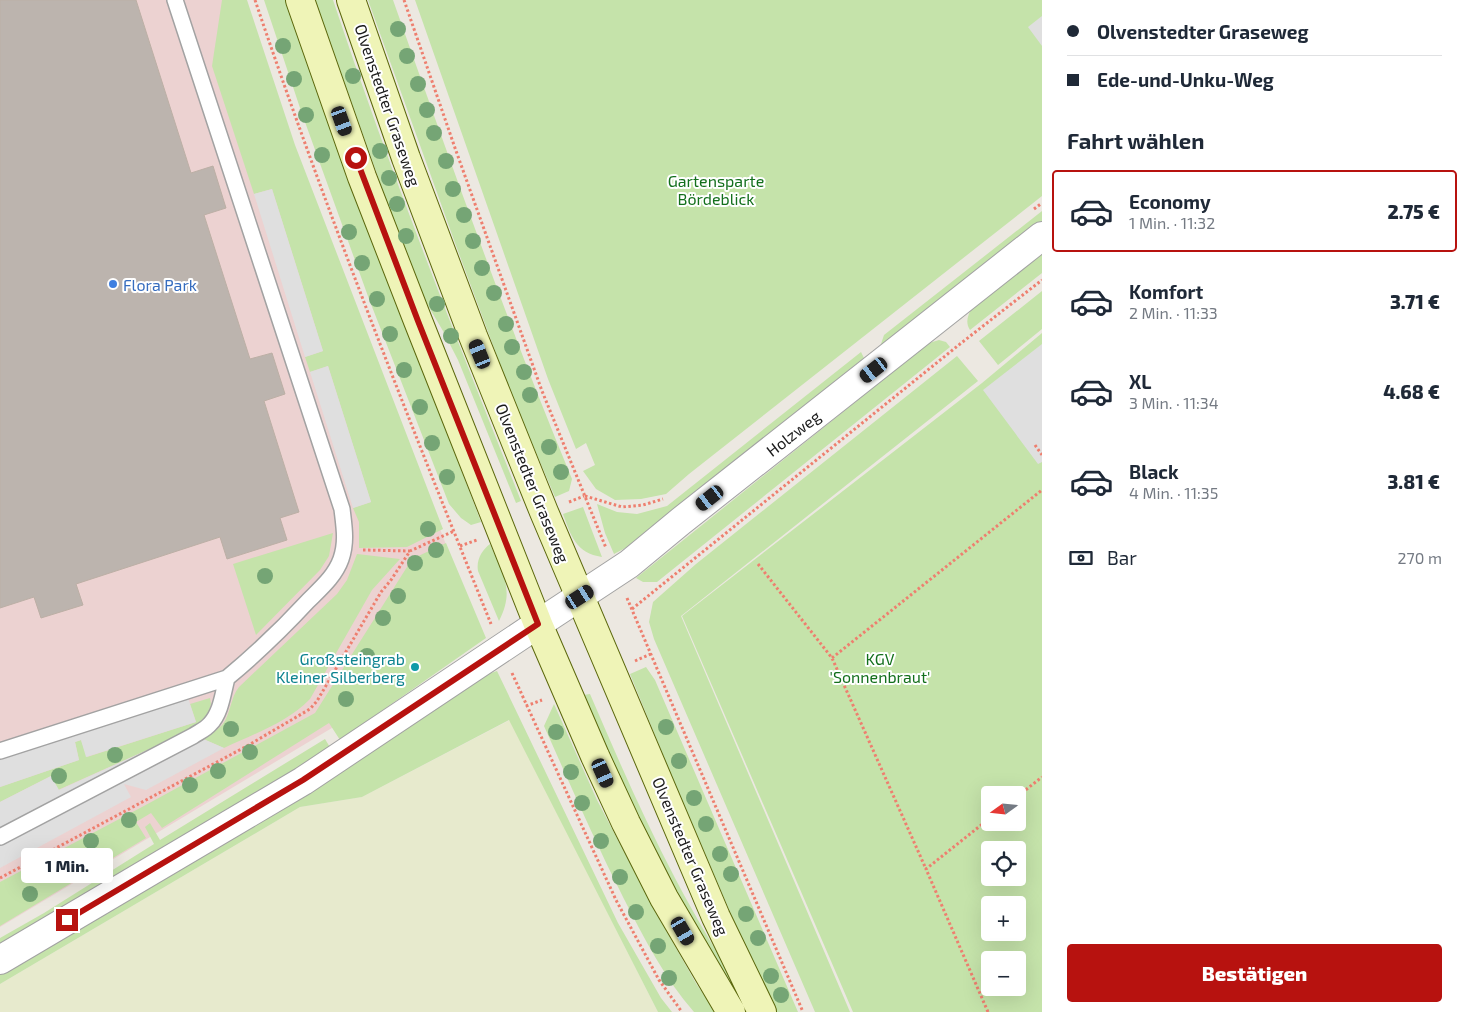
<!DOCTYPE html>
<html lang="de">
<meta charset="utf-8">
<style>
body{margin:0;font-family:"Exo 2",sans-serif;background:#f6f6f7;color:#1f2937;height:100vh;display:flex;flex-direction:column;font-size:19px;white-space:nowrap}
*{box-sizing:border-box;margin:0}
p{font-size:16px;color:#747a83}
.icon{flex:none;width:28px;height:28px;fill:none;stroke:currentColor;stroke-width:2;stroke-linecap:round;stroke-linejoin:round}
.map{position:relative;flex:1;overflow:hidden}
.details{display:flex;flex-direction:column;background:#fff;width:425px}
.details>*{flex:none}
.hud{display:grid;align-content:center;height:110px;padding:0 25px;background:#fff}
.needle{width:32px;rotate:255deg}
.fabs{position:absolute;left:981px;top:786px;display:grid;gap:10px}
.fabs a{display:grid;place-items:center;width:45px;height:45px;border-radius:5px;background:#fff;box-shadow:0 5px 20px #0002;font-size:25px}
.end{position:absolute;width:22px;height:22px;margin:-11px;border:6px solid #b7120f;background:#fff;box-shadow:0 0 0 2px #fff}
.from{border-radius:50%}
.bubble{position:absolute;height:35px;border-radius:5px;background:#fff;box-shadow:0 5px 20px #0002;font-size:16px;font-weight:800;line-height:35px;text-align:center}
.car{position:absolute;width:15px;height:30px;margin:-15px -8px;border-radius:6px;box-shadow:0 0 4px 1px #0007;background:linear-gradient(#222 24%,#8ab4d8 0 40%,#222 0 76%,#8ab4d8 0 86%,#222 0)}
.hud b{display:flex;align-items:center;gap:18px;height:48px;font-size:19px}
.hud b+b{border-top:1px solid #e0e1e3}
.hud i{width:12px;height:12px;background:#1f2937}
ul{padding:0;list-style:none}
li{display:flex;align-items:center;gap:15px;height:82px;margin:0 10px 8px;padding:0 15px;border:2px solid transparent;border-radius:5px}
li div{flex:1}
li b{display:block;font-size:19px}
li em{font-style:normal;font-weight:800}
li.on{border-color:#b7120f}
li>.icon{width:45px;height:45px;stroke-width:1.5}
h2{padding:0 25px;font-size:22px;line-height:60px}
.pay{display:flex;align-items:center;gap:12px;height:55px;padding:0 25px;font-size:19px}
.pay p{margin-inline-start:auto}
.action{display:flex;gap:10px;margin-top:auto;padding:10px 25px}
.action a{flex:1;height:58px;border-radius:5px;background:#b7120f;color:#fff;font-size:20px;font-weight:800;line-height:58px;text-align:center}
main{display:flex;flex:1;min-height:0}
.map>svg:first-child{display:block}
.commercial{fill:#ecd2d1}
.farmland{fill:#e7eacd}
.grass{fill:#c5e3aa;fill-rule:evenodd}
.parking{fill:#dfdfdf}
.building{fill:#bcb4ae;stroke:#bcafa5}
.lines{fill:none;stroke-linecap:round;stroke-linejoin:round}
.service-casing{stroke:#a2a2a2;stroke-width:18}
.minor-casing{stroke:#a2a2a2;stroke-width:30}
.tertiary-casing{stroke:#a2a2a2;stroke-width:30}
.secondary-casing{stroke:#5b670c;stroke-width:30}
.path{stroke:#ee7f6f;stroke-width:3;stroke-dasharray:2.5 2.5;stroke-linecap:butt}
.service{stroke:#fff;stroke-width:15}
.minor{stroke:#fff;stroke-width:28}
.tertiary{stroke:#fff;stroke-width:28}
.secondary{stroke:#eff4b7;stroke-width:28}
.tree{fill:#75a575}
.route{stroke:#b7120f;stroke-width:6}
.shop-dot{fill:#3f7fe0;stroke:#fff;stroke-width:2}
.culture-dot{fill:#0f9aa8;stroke:#fff;stroke-width:2}
.labels{text-anchor:middle;dominant-baseline:central;stroke-width:4;stroke-linejoin:round;paint-order:stroke}
.street-label{font-size:16px;fill:#1b1b1b;stroke:#fff}
.park-label{font-size:16px;fill:#136f1c;stroke:#fff}
.shop-label{font-size:16px;fill:#366cbe;stroke:#fff;text-anchor:start}
.culture-label{font-size:16px;fill:#0d838f;stroke:#fff;text-anchor:end}
</style>
<main>
<div class="map">
<svg width="1042" height="1012" viewBox="0 0 1042 1012">
<rect width="100%" height="100%" fill="#ece8e1"/>
<path class="commercial" d="M0 0H243L279 111 482 638 0 927Z"/>
<path class="farmland" d="M510 720 658 1012H0V984L300 807 362 797Z"/>
<path class="grass" d="M222 0H247L295 145 443 529 407 547 359 548V522L353 508 371 502 328 366 310 372 305 357 323 351 272 189 254 194 212 66Z
M264 0H286L324 110 481 522 471 525 461 518 449 504 369 299 301 111Z
M315 0H333C389 169 455 335 521 501L516 503 458 360 443 331 423 297 403 247Z
M368 0H393C450 161 507 322 572 479L569 491 555 497 513 399 455 243Z
M415 0H1042V196L689 474 666 494 641 499 615 500 596 489 583 471 595 465 586 443 576 449 548 379Z
M1042 211V222L879 350 884 335Z
M1042 253V273L970 330C965 322 968 316 971 309Z
M1042 291V329L998 365 979 341Z
M1042 333V1012H853L682 616 982 383ZM990 795H1018V822H990ZM990 850H1018V878H990ZM990 905H1018V932H990ZM990 960H1018V988H990Z
M939 340 946 342 950 347 657 582H643L636 578 929 343Z
M861 352 864 358 631 545 614 554 605 533 597 504 617 512 637 514 667 506Z
M957 356 978 381 681 616 850 1012H815L654 639 649 622 653 602 696 564Z
M583 507 602 557C576 553 571 536 563 514Z
M333 533 329 556 320 570 256 635 233 564Z
M446 543 486 638 340 740 329 723 162 828 151 813 136 822 146 838 0 926V882L142 807 315 713 412 559Z
M490 544C503 574 515 590 499 621L478 571C476 560 482 550 490 544Z
M357 554 400 559 372 590 310 699C287 723 253 734 224 748L201 738C208 734 217 731 222 725 231 714 230 698 239 687L337 594 347 580Z
M646 667 655 680 798 1012H773L672 777 630 674Z
M497 671 618 923 661 998 672 1012H658L509 720 362 797 300 807 0 984V973L488 674Z
M590 694C617 757 644 819 676 880 697 920 721 959 745 998L746 1010C731 986 715 963 701 939 657 860 620 778 583 695Z
M210 698 211 704 208 714 201 723 183 734 58 790 51 776 0 802V787L79 760 75 742 81 740 87 757 196 722 190 704Z
M554 704 597 800 655 911 697 985 716 1012H694C665 979 644 938 624 899 595 842 570 784 544 726Z
M325 739 331 749 0 946V938L44 913 154 844 145 827 150 823 160 840Z"/>
<path class="parking" d="M1042 16V46L1028 27Z
M272 189 323 351 305 357 254 194Z
M1042 344V462L1038 464 983 390Z
M328 366 371 502 353 508 310 372Z
M186 692 196 722 86 757 81 740 75 742 79 760 0 787V751Z
M183 734 201 738 224 748 146 790 124 784 131 797 0 868V802L51 776 59 790Z"/>
<path class="building" d="M0 0H136L191 173 213 166 226 208 204 215 250 359 272 353 285 394 264 401 299 512 280 518 287 540 227 559 220 537 76 584 83 605 41 618 34 597 0 608Z"/>
<g class="lines">
<g class="service-casing">
<path id="service" d="M0 751 227 678C256 654 283 628 308 601 321 588 335 576 341 559 347 542 344 526 342 509L175 0
M0 837 193 736C199 732 206 729 210 724 221 713 223 693 227 678"/>
</g>
<g class="minor-casing">
<path id="minor" d="M0 960 303 781 538 624"/>
</g>
<g class="tertiary-casing">
<path id="tertiary" d="M538 624 629 564 681 521 1042 236"/>
</g>
<g class="secondary-casing">
<path id="secondary" d="M300 0 362 177 418 321 538 624 595 756 626 823 664 898 731 1012
M351 0 406 158 473 336 544 512 716 917 762 1012"/>
</g>
<path class="path" d="M255 0C326 211 408 418 491 624
M404 0 455 148 542 391 606 548
M1034 209 1042 203
M1035 445 1042 455
M585 496 622 507 643 505 663 499
M569 502 584 496
M460 546 477 540
M363 550 410 551
M758 564 832 658 926 869
M627 598 803 1012
M632 609 960 344 1042 280
M832 658 1042 490
M635 661 651 654
M512 673 616 900 659 980 682 1012
M526 706 542 700
M1018 796 1042 777
M0 878 247 746 310 709 317 701 381 592 391 580 410 551 454 531
M988 1012 926 869 990 818"/>
<use href="#service" class="service"/>
<use href="#minor" class="minor"/>
<use href="#tertiary" class="tertiary"/>
<use href="#secondary" class="secondary"/>
</g>
<g class="tree">
<circle cx="398" cy="29" r="8"/>
<circle cx="283" cy="46" r="8"/>
<circle cx="407" cy="56" r="8"/>
<circle cx="353" cy="76" r="8"/>
<circle cx="294" cy="79" r="8"/>
<circle cx="418" cy="84" r="8"/>
<circle cx="427" cy="110" r="8"/>
<circle cx="306" cy="115" r="8"/>
<circle cx="434" cy="133" r="8"/>
<circle cx="380" cy="151" r="8"/>
<circle cx="322" cy="155" r="8"/>
<circle cx="446" cy="161" r="8"/>
<circle cx="389" cy="178" r="8"/>
<circle cx="453" cy="189" r="8"/>
<circle cx="397" cy="204" r="8"/>
<circle cx="464" cy="215" r="8"/>
<circle cx="349" cy="232" r="8"/>
<circle cx="406" cy="236" r="8"/>
<circle cx="473" cy="241" r="8"/>
<circle cx="362" cy="263" r="8"/>
<circle cx="482" cy="268" r="8"/>
<circle cx="494" cy="293" r="8"/>
<circle cx="377" cy="299" r="8"/>
<circle cx="437" cy="304" r="8"/>
<circle cx="506" cy="324" r="8"/>
<circle cx="390" cy="334" r="8"/>
<circle cx="451" cy="336" r="8"/>
<circle cx="512" cy="347" r="8"/>
<circle cx="404" cy="370" r="8"/>
<circle cx="524" cy="372" r="8"/>
<circle cx="530" cy="395" r="8"/>
<circle cx="420" cy="407" r="8"/>
<circle cx="432" cy="443" r="8"/>
<circle cx="549" cy="447" r="8"/>
<circle cx="561" cy="472" r="8"/>
<circle cx="447" cy="477" r="8"/>
<circle cx="428" cy="529" r="8"/>
<circle cx="436" cy="550" r="8"/>
<circle cx="415" cy="563" r="8"/>
<circle cx="265" cy="576" r="8"/>
<circle cx="398" cy="596" r="8"/>
<circle cx="383" cy="618" r="8"/>
<circle cx="367" cy="656" r="8"/>
<circle cx="346" cy="699" r="8"/>
<circle cx="666" cy="727" r="8"/>
<circle cx="231" cy="729" r="8"/>
<circle cx="556" cy="732" r="8"/>
<circle cx="250" cy="752" r="8"/>
<circle cx="115" cy="755" r="8"/>
<circle cx="679" cy="761" r="8"/>
<circle cx="218" cy="771" r="8"/>
<circle cx="571" cy="772" r="8"/>
<circle cx="59" cy="776" r="8"/>
<circle cx="190" cy="785" r="8"/>
<circle cx="694" cy="798" r="8"/>
<circle cx="582" cy="803" r="8"/>
<circle cx="129" cy="820" r="8"/>
<circle cx="706" cy="824" r="8"/>
<circle cx="91" cy="841" r="8"/>
<circle cx="601" cy="841" r="8"/>
<circle cx="720" cy="854" r="8"/>
<circle cx="57" cy="859" r="8"/>
<circle cx="67" cy="872" r="8"/>
<circle cx="731" cy="874" r="8"/>
<circle cx="620" cy="877" r="8"/>
<circle cx="30" cy="894" r="8"/>
<circle cx="636" cy="912" r="8"/>
<circle cx="746" cy="914" r="8"/>
<circle cx="758" cy="938" r="8"/>
<circle cx="658" cy="946" r="8"/>
<circle cx="771" cy="976" r="8"/>
<circle cx="669" cy="978" r="8"/>
<circle cx="781" cy="995" r="8"/>
</g>
<g class="lines">
<path class="route" d="M67 920 303 780 538 624 418 321 356 158"/>
</g>
<circle class="shop-dot" cx="113" cy="284" r="5"/>
<circle class="culture-dot" cx="415" cy="667" r="5"/>
<g class="labels">
<g class="street-label">
<text transform="translate(388 105) rotate(71)">Olvenstedter Graseweg</text>
<text transform="translate(793 433) rotate(-38)">Holzweg</text>
<text transform="translate(533 483) rotate(68)">Olvenstedter Graseweg</text>
<text transform="translate(691 856) rotate(67)">Olvenstedter Graseweg</text>
</g>
<g class="park-label">
<text x="716" y="180">Gartensparte<tspan x="716" dy="18">Bördeblick</tspan></text>
<text x="880" y="658">KGV<tspan x="880" dy="18">'Sonnenbraut'</tspan></text>
</g>
<g class="shop-label">
<text x="123" y="284">Flora Park</text>
</g>
<g class="culture-label">
<text x="405" y="658">Großsteingrab<tspan x="405" dy="18">Kleiner Silberberg</tspan></text>
</g>
</g>
</svg>
<div class="fabs">
<a><svg class="needle" viewBox="-14 -14 28 28"><path d="M0-13l5 13h-10z" fill="#e53935"/><path d="M0 13l5-13h-10z" fill="#747a83"/></svg></a>
<a><svg class="icon" aria-label="locate" viewBox="0 0 24 24"><circle cx="12" cy="12" r="6"/><path d="M12 2v4M12 18v4M2 12h4M18 12h4"/></svg></a>
<a>+</a>
<a>−</a>
</div>
<i class="end from" style="left:356px;top:158px"></i>
<i class="end" style="left:67px;top:920px"></i>
<div class="bubble" style="left:21px;top:848px;width:92px">1 Min.</div>
<i class="car" style="left:342px;top:121px;rotate:160deg"></i>
<i class="car" style="left:480px;top:354px;rotate:338deg"></i>
<i class="car" style="left:874px;top:370px;rotate:232deg"></i>
<i class="car" style="left:710px;top:498px;rotate:232deg"></i>
<i class="car" style="left:580px;top:597px;rotate:57deg"></i>
<i class="car" style="left:603px;top:773px;rotate:156deg"></i>
<i class="car" style="left:683px;top:931px;rotate:150deg"></i>
</div>
<section class="details">
<div class="hud">
<b><i class="from"></i>Olvenstedter Graseweg</b>
<b><i></i>Ede-und-Unku-Weg</b>
</div>
<h2>Fahrt wählen</h2>
<ul>
<li class="on"><svg class="icon" aria-label="car" viewBox="0 0 24 24"><path d="M5 17H2v-5l4-1 3-4h7l3 4 3 1v5h-3M9 17h6M6 11h13"/><circle cx="7" cy="17" r="2"/><circle cx="17" cy="17" r="2"/></svg><div><b>Economy</b><p>1 Min. · 11:32</p></div><em>2.75 €</em></li>
<li><svg class="icon" aria-label="car" viewBox="0 0 24 24"><path d="M5 17H2v-5l4-1 3-4h7l3 4 3 1v5h-3M9 17h6M6 11h13"/><circle cx="7" cy="17" r="2"/><circle cx="17" cy="17" r="2"/></svg><div><b>Komfort</b><p>2 Min. · 11:33</p></div><em>3.71 €</em></li>
<li><svg class="icon" aria-label="car" viewBox="0 0 24 24"><path d="M5 17H2v-5l4-1 3-4h7l3 4 3 1v5h-3M9 17h6M6 11h13"/><circle cx="7" cy="17" r="2"/><circle cx="17" cy="17" r="2"/></svg><div><b>XL</b><p>3 Min. · 11:34</p></div><em>4.68 €</em></li>
<li><svg class="icon" aria-label="car" viewBox="0 0 24 24"><path d="M5 17H2v-5l4-1 3-4h7l3 4 3 1v5h-3M9 17h6M6 11h13"/><circle cx="7" cy="17" r="2"/><circle cx="17" cy="17" r="2"/></svg><div><b>Black</b><p>4 Min. · 11:35</p></div><em>3.81 €</em></li>
</ul>
<div class="pay"><svg class="icon" aria-label="cash" viewBox="0 0 24 24"><path d="M3 7h18v10H3z"/><circle cx="12" cy="12" r="2"/></svg>Bar<p>270 m</p></div>
<div class="action"><a>Bestätigen</a></div>
</section>
</main>
